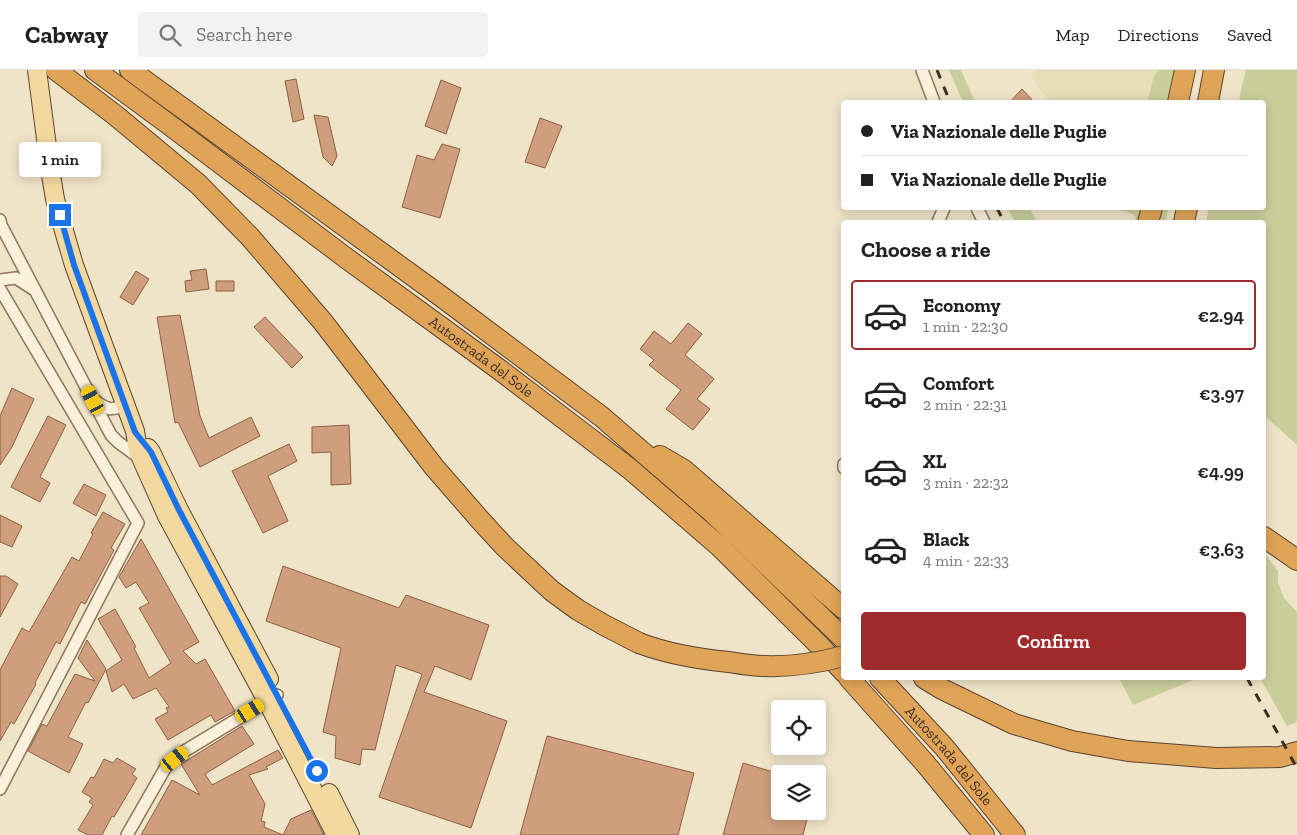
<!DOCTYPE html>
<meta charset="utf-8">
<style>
body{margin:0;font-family:"Zilla Slab",serif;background:#f2f2f2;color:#222;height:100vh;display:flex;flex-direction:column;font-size:19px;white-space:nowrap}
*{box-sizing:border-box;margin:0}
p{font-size:16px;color:#767676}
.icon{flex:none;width:28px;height:28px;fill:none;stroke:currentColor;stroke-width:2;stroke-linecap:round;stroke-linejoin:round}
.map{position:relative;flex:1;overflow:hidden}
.drawer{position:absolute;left:841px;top:150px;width:425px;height:460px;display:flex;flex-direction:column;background:#fff;border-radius:5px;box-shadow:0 2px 12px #0003}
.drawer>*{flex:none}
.banner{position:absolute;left:841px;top:30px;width:425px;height:110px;border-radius:5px;box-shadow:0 2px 12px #0003;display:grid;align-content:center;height:110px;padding:0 20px;background:#fff}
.tools{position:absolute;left:771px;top:630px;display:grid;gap:10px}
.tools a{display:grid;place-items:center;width:55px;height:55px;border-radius:5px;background:#fff;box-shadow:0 2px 12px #0003;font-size:25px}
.end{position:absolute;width:22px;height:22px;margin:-11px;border:6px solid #1a73e8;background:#fff;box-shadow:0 0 0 2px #fff}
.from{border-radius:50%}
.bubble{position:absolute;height:35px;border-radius:5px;background:#fff;box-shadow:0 2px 12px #0003;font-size:16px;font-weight:600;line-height:35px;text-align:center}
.car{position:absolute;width:15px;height:30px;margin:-15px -8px;border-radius:6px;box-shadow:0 0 4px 1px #0007;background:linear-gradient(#f5c518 24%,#345 0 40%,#f5c518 0 76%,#345 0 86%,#f5c518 0)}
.banner b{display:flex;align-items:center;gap:18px;height:48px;font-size:19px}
.banner b+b{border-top:1px solid #e0e0e0}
.banner i{width:12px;height:12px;background:#222}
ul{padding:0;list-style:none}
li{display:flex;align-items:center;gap:15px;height:70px;margin:0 10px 8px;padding:0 10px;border:2px solid transparent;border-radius:5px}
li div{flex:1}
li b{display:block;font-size:19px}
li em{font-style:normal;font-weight:600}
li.active{border-color:#9e2a2b}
li>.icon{width:45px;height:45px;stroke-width:1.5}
h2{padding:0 20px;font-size:22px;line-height:60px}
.button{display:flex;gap:10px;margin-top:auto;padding:10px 20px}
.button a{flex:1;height:58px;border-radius:5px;background:#9e2a2b;color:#fff;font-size:20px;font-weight:600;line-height:58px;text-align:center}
header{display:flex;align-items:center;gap:30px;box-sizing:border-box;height:70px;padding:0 25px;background:#fff;border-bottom:1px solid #e0e0e0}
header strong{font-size:24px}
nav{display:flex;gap:28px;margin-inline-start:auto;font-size:18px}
.search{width:350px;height:45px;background:#f2f2f2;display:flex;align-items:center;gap:12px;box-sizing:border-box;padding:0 18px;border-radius:5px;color:#767676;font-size:19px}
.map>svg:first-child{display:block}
.farmland{fill:#e6deb5}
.green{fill:#c9cf9b}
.building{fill:#cf9f7d;stroke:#8d5f41}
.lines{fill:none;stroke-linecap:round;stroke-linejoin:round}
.minor-casing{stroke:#8d765c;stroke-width:14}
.primary-casing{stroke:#5b4430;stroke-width:20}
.motorway-casing{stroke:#5b4430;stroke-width:22}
.minor{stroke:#faf1dc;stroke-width:11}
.primary{stroke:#f3d9a0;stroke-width:18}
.motorway{stroke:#e0a458;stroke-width:20}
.rail{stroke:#3d2e20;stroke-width:3;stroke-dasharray:9 9;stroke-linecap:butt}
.motorway-bridge-casing{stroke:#5b4430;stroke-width:22;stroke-linecap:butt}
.motorway-bridge{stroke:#e0a458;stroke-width:20}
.route{stroke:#1a73e8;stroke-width:6}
.labels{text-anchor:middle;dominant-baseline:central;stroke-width:4.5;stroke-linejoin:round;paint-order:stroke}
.street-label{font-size:15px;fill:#3d2e20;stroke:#f7eed8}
</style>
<header>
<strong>Cabway</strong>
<div class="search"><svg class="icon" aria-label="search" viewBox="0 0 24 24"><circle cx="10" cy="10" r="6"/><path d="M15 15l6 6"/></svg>Search here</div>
<nav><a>Map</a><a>Directions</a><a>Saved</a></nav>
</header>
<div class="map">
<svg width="1297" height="765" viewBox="0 0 1297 765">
<rect width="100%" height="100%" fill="#f0e4c8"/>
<path class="farmland" d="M1037 0H1158L1154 6 1147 32H1050L1032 8 1033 4Z"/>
<path class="green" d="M949 0H961L975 32H963Z
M1158 0H1174L1167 32H1147L1154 6Z
M1246 0H1297V375L1264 345V152H1206L1209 138H1264V32H1239L1241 19Z
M1008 138H1029L1038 152H1015Z
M1118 138H1168L1166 152H1138L1133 144 1117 139Z
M1264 483 1278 501V512L1284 528 1297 542V651L1295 653 1287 656 1260 608H1264Z
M1119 608H1198L1133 635Z"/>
<path class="building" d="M296 9 304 49 293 52 285 11Z
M441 10 461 18 446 64 425 56Z
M1022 19 1034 32H1010Z
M314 45 328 47 337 86 332 96 323 87Z
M540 48 562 56 545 98 525 92Z
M442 74 460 79 440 148 402 137 417 85 434 90Z
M206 199 209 219 186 222 185 211 192 210 190 201Z
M136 201 149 209 133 235 120 227Z
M216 211H234V221H216Z
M180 245 200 346 209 368 251 347 260 366 200 397 178 352 175 353 157 247Z
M265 247 303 287 292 298 254 257Z
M688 253 702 264 685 285 714 309 697 329 710 339 693 360 666 339 681 320 649 295 654 290 640 279 654 261 671 274Z
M12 318 34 329 12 377 0 395V346Z
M48 346 66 355 40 407 50 413 40 432 11 417Z
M349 355 351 414 331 415V382L312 383V357Z
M289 374 297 391 268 406 288 451 263 463 232 401Z
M84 414 106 425 96 446 73 433Z
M103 442 125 454 111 478 114 480 85 534 81 532 60 574 56 572 35 613 36 614 14 654 11 652 0 671V600L22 558 29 562 72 487 79 491 93 464 91 463Z
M0 445 22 456 12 477 0 472Z
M141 469 199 572 183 581 196 594 205 589 235 641 215 652 211 645 168 670 155 649 168 642 166 638 169 637 156 618 133 629 124 614 112 622 106 601 122 590 98 549 115 539 136 577 134 578 149 608 171 593 139 538 149 533 136 512 126 518 119 507Z
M283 496 399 538 406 525 489 555 471 610 435 596 424 622 507 651 471 758 379 727 422 604 396 595 375 680 362 679 360 695 335 688 336 666 323 662 341 578 266 551Z
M0 506H6L18 514 0 547Z
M87 570 106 599 88 633 86 632 68 667 83 674 69 703 28 681 42 654 47 656 75 604 95 611 78 588Z
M242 656 254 674 205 704 212 715 278 680 283 688 266 697 268 699 249 705 265 734 261 751 265 752 264 757 283 765 291 749 311 740 324 765H141L172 710 200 725 181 694Z
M547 666 694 703 678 765H520Z
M117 688 136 699 132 704 137 708 114 747 112 746 102 765H88L78 760 93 735 89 732 92 728 82 722 91 707 94 708 104 689 113 693Z
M743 693 780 704V741H809L803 765H723Z"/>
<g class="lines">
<g class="minor-casing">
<path id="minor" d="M922 0 934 32
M977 138 984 152
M0 150 1 155 111 365 118 372 141 389
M938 152 944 138
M0 210 16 208 33 219
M0 219 138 453 0 719
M94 330C108 340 110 341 126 335
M844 394V398
M127 765 167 695 183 682 277 625"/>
</g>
<g class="primary-casing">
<path id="primary" d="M37 0 50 99 55 129 64 161 74 195 135 361 138 381 167 446 267 631 336 765
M148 378 151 382 179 440 269 609
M329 723 350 765"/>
</g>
<g class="motorway-casing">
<g id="motorway">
<path d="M56 0 115 45 198 114 250 167 323 252 434 397 481 451 505 477 552 521 578 540 604 555 639 573"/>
<path id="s1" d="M95 0 167 53 346 188 500 300 630 399 719 476 819 575 844 602"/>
<path d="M130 0 442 227 602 347 713 443 844 569"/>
<path d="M1178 32 1185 0"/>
<path d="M1208 32 1214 0"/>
<path d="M1148 152 1152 138"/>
<path d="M1184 152 1187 138"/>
<path d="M660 386 684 400 844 539"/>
<path d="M1264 467 1297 490"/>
<path d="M849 608 924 692 984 765"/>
<path id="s2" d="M880 608 944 677 1015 765"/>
<path d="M924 608 942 619 1014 654 1072 671 1128 681 1216 688 1280 687 1297 682"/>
</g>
</g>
<use href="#minor" class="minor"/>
<use href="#primary" class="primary"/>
<use href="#motorway" class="motorway"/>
<path class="rail" d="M937 0 950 32
M997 138 1004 152
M1247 608 1297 698"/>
<g class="motorway-bridge-casing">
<path id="motorway-bridge" d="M639 573C668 584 698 589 729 592 741 594 752 596 764 596 791 597 818 593 844 586"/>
</g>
<use href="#motorway-bridge" class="motorway-bridge"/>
</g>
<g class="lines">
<path class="route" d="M60 145 74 195 135 362 151 382 179 440 317 701"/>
</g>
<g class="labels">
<g class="street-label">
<text stroke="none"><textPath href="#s1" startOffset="481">Autostrada del Sole</textPath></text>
<text stroke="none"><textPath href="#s2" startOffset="104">Autostrada del Sole</textPath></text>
</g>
</g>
</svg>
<div class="tools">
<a><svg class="icon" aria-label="locate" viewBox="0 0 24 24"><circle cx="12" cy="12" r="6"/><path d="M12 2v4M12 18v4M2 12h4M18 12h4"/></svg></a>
<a><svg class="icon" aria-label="layers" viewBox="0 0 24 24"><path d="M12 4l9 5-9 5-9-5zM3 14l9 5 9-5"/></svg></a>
</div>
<i class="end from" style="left:317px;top:701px"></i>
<i class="end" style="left:60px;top:145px"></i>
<div class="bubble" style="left:19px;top:72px;width:82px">1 min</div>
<i class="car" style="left:93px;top:330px;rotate:332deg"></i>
<i class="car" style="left:250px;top:641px;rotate:59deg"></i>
<i class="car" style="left:175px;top:689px;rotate:51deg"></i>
<div class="banner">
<b><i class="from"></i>Via Nazionale delle Puglie</b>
<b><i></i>Via Nazionale delle Puglie</b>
</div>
<section class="drawer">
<h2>Choose a ride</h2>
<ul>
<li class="active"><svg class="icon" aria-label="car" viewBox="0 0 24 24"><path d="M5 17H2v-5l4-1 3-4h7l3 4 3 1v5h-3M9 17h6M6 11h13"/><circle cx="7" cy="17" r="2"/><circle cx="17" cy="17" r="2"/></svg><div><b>Economy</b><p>1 min · 22:30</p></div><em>€2.94</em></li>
<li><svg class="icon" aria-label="car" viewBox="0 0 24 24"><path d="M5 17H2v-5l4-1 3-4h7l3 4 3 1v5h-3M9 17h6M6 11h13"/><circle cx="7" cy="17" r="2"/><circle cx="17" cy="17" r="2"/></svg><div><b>Comfort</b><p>2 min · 22:31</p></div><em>€3.97</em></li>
<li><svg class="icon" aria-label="car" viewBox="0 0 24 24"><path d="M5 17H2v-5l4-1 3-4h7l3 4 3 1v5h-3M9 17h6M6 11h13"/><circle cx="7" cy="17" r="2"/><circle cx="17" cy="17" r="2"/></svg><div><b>XL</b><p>3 min · 22:32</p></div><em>€4.99</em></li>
<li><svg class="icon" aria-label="car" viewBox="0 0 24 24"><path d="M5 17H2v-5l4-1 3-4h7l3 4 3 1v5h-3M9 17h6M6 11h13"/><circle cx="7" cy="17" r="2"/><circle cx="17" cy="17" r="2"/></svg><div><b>Black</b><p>4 min · 22:33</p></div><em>€3.63</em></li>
</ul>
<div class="button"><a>Confirm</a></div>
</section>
</div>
